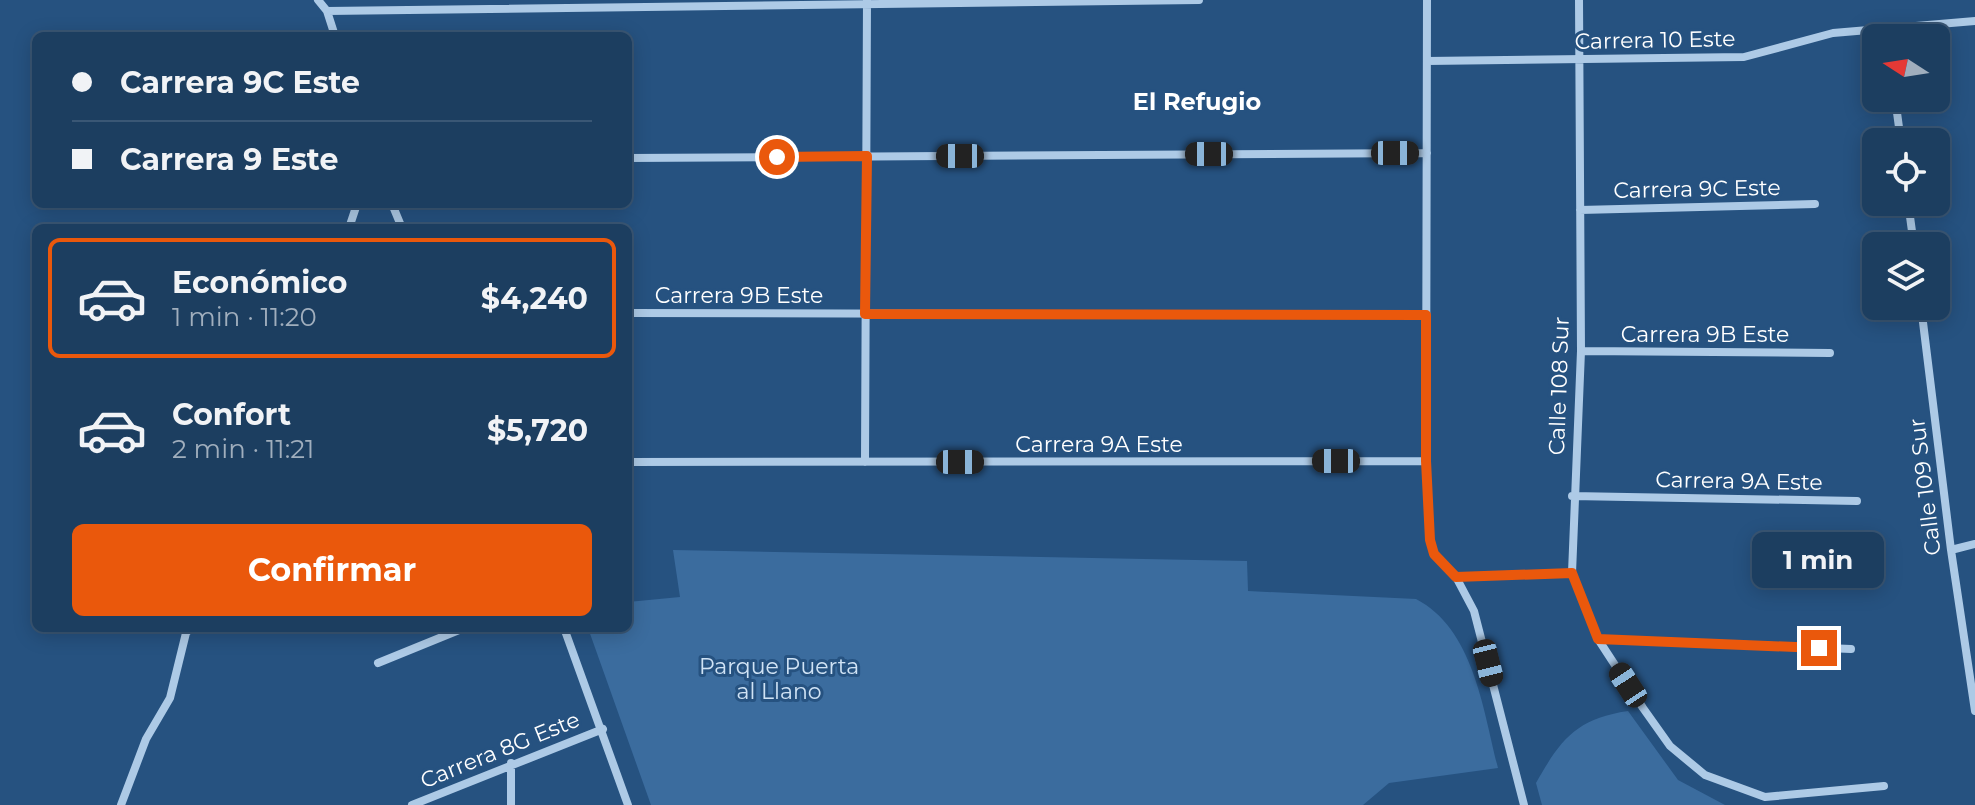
<!DOCTYPE html>
<html lang="es">
<meta charset="utf-8">
<style>
body{margin:0;font-family:Montserrat,sans-serif;background:#294969;color:#f1f3f6;height:100vh;display:flex;flex-direction:column;font-size:30px;white-space:nowrap}
*{box-sizing:border-box;margin:0}
p{font-size:26px;color:#a0aebd}
.icon{flex:none;width:44px;height:44px;fill:none;stroke:currentColor;stroke-width:2;stroke-linecap:round;stroke-linejoin:round}
.map{position:relative;flex:1;overflow:hidden}
.side{position:absolute;left:32px;top:224px;width:600px;height:408px;display:flex;flex-direction:column;background:#1c3e60;border-radius:12px;box-shadow:0 4px 20px #0003,0 0 0 2px #3a5775}
.side>*{flex:none}
.banner{position:absolute;left:32px;top:32px;width:600px;height:176px;border-radius:12px;box-shadow:0 4px 20px #0003,0 0 0 2px #3a5775;display:grid;align-content:center;height:176px;padding:0 40px;background:#1c3e60}
.needle{width:52px;rotate:282deg}
.controls{position:absolute;left:1862px;top:24px;display:grid;gap:16px}
.controls a{display:grid;place-items:center;width:88px;height:88px;border-radius:12px;background:#1c3e60;box-shadow:0 4px 20px #0003,0 0 0 2px #3a5775;font-size:40px}
.end{position:absolute;width:36px;height:36px;margin:-18px;border:10px solid #ea580c;background:#fff;box-shadow:0 0 0 4px #fff}
.from{border-radius:50%}
.bubble{position:absolute;height:56px;border-radius:12px;background:#1c3e60;box-shadow:0 4px 20px #0003,0 0 0 2px #3a5775;font-size:26px;font-weight:700;line-height:56px;text-align:center}
.car{position:absolute;width:24px;height:48px;margin:-24px -12px;border-radius:10px;box-shadow:0 0 6px 2px #0007;background:linear-gradient(#222 24%,#8ab4d8 0 40%,#222 0 76%,#8ab4d8 0 86%,#222 0)}
.banner b{display:flex;align-items:center;gap:28px;height:76px;font-size:30px}
.banner b+b{border-top:2px solid #3a5775}
.banner i{width:20px;height:20px;background:#f1f3f6}
ul{padding:14px 0 0;list-style:none}
li{display:flex;align-items:center;gap:24px;height:120px;margin:0 16px 12px;padding:0 24px;border:4px solid transparent;border-radius:12px}
li div{flex:1}
li b{display:block;font-size:30px}
li em{font-style:normal;font-weight:700}
li.selected{border-color:#ea580c}
li>.icon{width:72px;height:72px;stroke-width:1.5}
.cta{display:flex;gap:16px;margin-top:auto;padding:16px 40px}
.cta a{flex:1;height:92px;border-radius:12px;background:#ea580c;color:#fff;font-size:32px;font-weight:700;line-height:92px;text-align:center}
.map>svg:first-child{display:block}
.green{fill:#3b6c9e}
.lines{fill:none;stroke-linecap:round;stroke-linejoin:round}
.street{stroke:#adcae6;stroke-width:8}
.route{stroke:#ea580c;stroke-width:10}
.labels{text-anchor:middle;dominant-baseline:central;stroke-width:6;stroke-linejoin:round;paint-order:stroke}
.street-label{font-size:22px;fill:#fff;stroke:#265280}
.park-label{font-size:22px;fill:#d0e3f5;stroke:#265280}
.neighbourhood-label{font-size:24px;font-weight:bold;fill:#fff;stroke:#265280}
</style>
<div class="map">
<svg width="1975" height="805" viewBox="0 0 1975 805">
<rect width="100%" height="100%" fill="#265280"/>
<path class="green" d="M673 550 1247 561 1248 591 1416 599C1474 629 1483 710 1498 768L1389 783 1363 805H651L588 628H628V602L680 597Z
M1628 711 1678 780 1725 805H1542L1536 783C1561 739 1576 719 1628 711Z"/>
<g class="lines">
<path class="street" d="M318 0 327 11 335 36
M1427 0 1426 461 1430 540 1434 554 1456 577 1474 611 1524 805
M1579 0 1581 351 1572 573 1598 639 1643 708 1670 746 1705 775 1765 797 1884 786
M327 11 1199 0
M1427 61 1744 57 1833 33 1975 21
M1895 98 1901 142
M628 158 1427 153
M1908 202 1914 246
M392 204 402 228
M1580 210 1815 204
M349 228 357 204
M1921 306 1951 550 1975 711
M628 313 1426 315
M1581 351 1830 353
M628 462 1426 461
M865 462 867 0
M1572 496 1857 501
M1951 550 1975 544
M1456 577 1572 573
M564 628 628 805
M1598 639 1851 649
M378 663 464 628
M511 763V805
M121 805 146 739 170 698 186 633 191 628
M412 805 603 729"/>
</g>
<g class="lines">
<path class="route" d="M777 157 867 156 865 314 1426 315V461L1430 540 1434 554 1456 577 1572 573 1598 639 1819 648"/>
</g>
<g class="labels">
<g class="street-label">
<text transform="translate(1655 40) rotate(-1)">Carrera 10 Este</text>
<text transform="translate(1697 189) rotate(-1)">Carrera 9C Este</text>
<text x="739" y="295">Carrera 9B Este</text>
<text x="1705" y="334">Carrera 9B Este</text>
<text transform="translate(1559 386) rotate(-88)">Calle 108 Sur</text>
<text x="1099" y="444">Carrera 9A Este</text>
<text transform="translate(1739 481) rotate(1)">Carrera 9A Este</text>
<text transform="translate(1925 487) rotate(-97)">Calle 109 Sur</text>
<text transform="translate(500 750) rotate(-22)">Carrera 8G Este</text>
</g>
<g class="park-label">
<text x="779" y="666">Parque Puerta<tspan x="779" dy="25">al Llano</tspan></text>
</g>
<g class="neighbourhood-label">
<text x="1197" y="101">El Refugio</text>
</g>
</g>
</svg>
<div class="controls">
<a><svg class="needle" viewBox="-14 -14 28 28"><path d="M0-13l5 13h-10z" fill="#e53935"/><path d="M0 13l5-13h-10z" fill="#a0aebd"/></svg></a>
<a><svg class="icon" aria-label="locate" viewBox="0 0 24 24"><circle cx="12" cy="12" r="6"/><path d="M12 2v4M12 18v4M2 12h4M18 12h4"/></svg></a>
<a><svg class="icon" aria-label="layers" viewBox="0 0 24 24"><path d="M12 4l9 5-9 5-9-5zM3 14l9 5 9-5"/></svg></a>
</div>
<i class="end from" style="left:777px;top:157px"></i>
<i class="end" style="left:1819px;top:648px"></i>
<div class="bubble" style="left:1752px;top:532px;width:132px">1 min</div>
<i class="car" style="left:1395px;top:153px;rotate:90deg"></i>
<i class="car" style="left:1209px;top:154px;rotate:270deg"></i>
<i class="car" style="left:960px;top:156px;rotate:270deg"></i>
<i class="car" style="left:1336px;top:461px;rotate:270deg"></i>
<i class="car" style="left:960px;top:462px;rotate:90deg"></i>
<i class="car" style="left:1488px;top:663px;rotate:166deg"></i>
<i class="car" style="left:1628px;top:685px;rotate:327deg"></i>
<div class="banner">
<b><i class="from"></i>Carrera 9C Este</b>
<b><i></i>Carrera 9 Este</b>
</div>
<section class="side">
<ul>
<li class="selected"><svg class="icon" aria-label="car" viewBox="0 0 24 24"><path d="M5 17H2v-5l4-1 3-4h7l3 4 3 1v5h-3M9 17h6M6 11h13"/><circle cx="7" cy="17" r="2"/><circle cx="17" cy="17" r="2"/></svg><div><b>Económico</b><p>1 min · 11:20</p></div><em>$4,240</em></li>
<li><svg class="icon" aria-label="car" viewBox="0 0 24 24"><path d="M5 17H2v-5l4-1 3-4h7l3 4 3 1v5h-3M9 17h6M6 11h13"/><circle cx="7" cy="17" r="2"/><circle cx="17" cy="17" r="2"/></svg><div><b>Confort</b><p>2 min · 11:21</p></div><em>$5,720</em></li>
</ul>
<div class="cta"><a>Confirmar</a></div>
</section>
</div>
